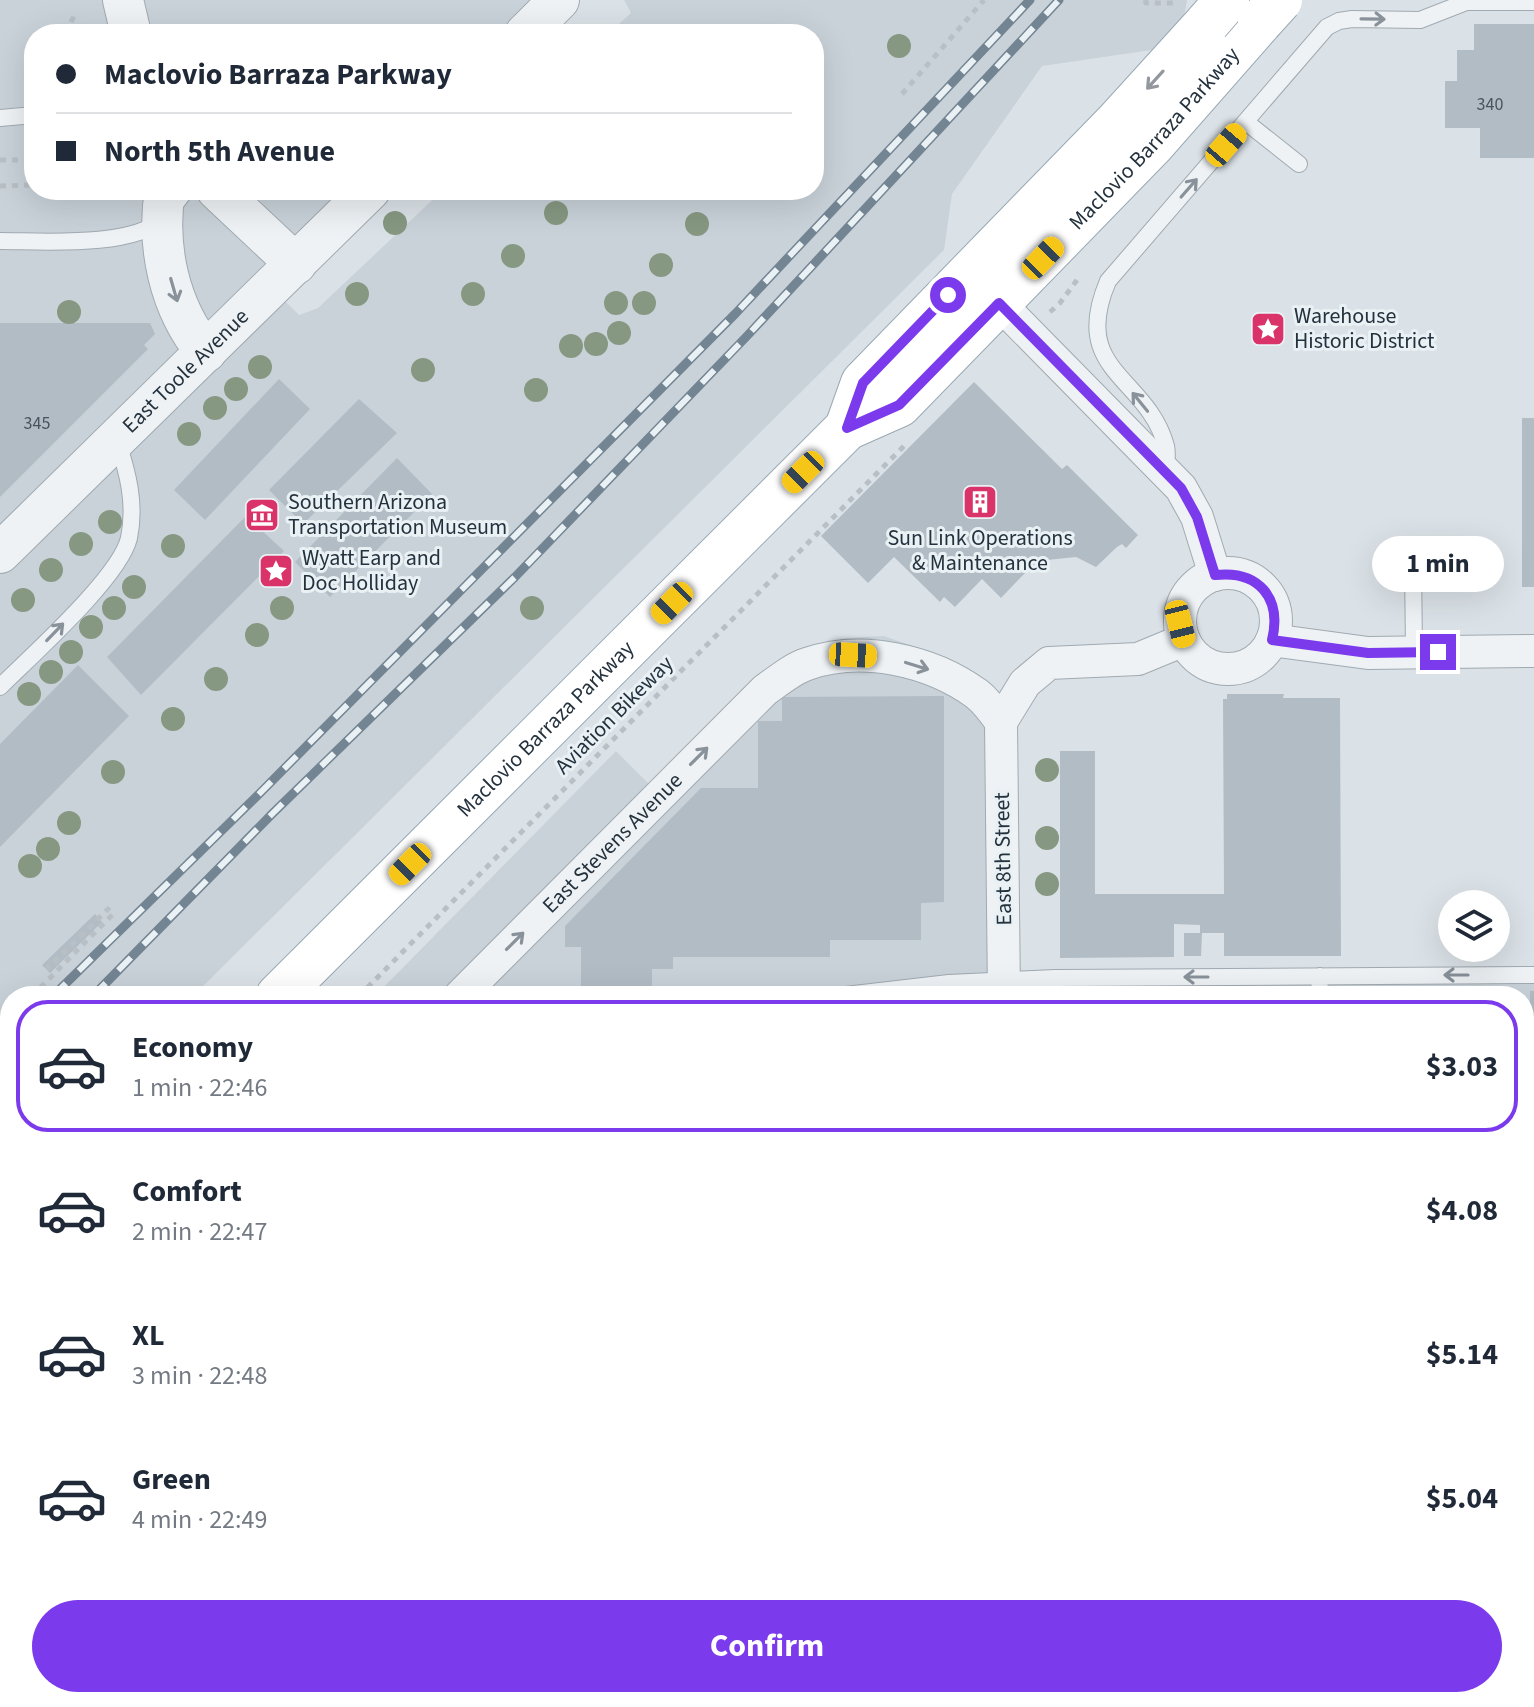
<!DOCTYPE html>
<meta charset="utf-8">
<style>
body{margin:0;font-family:"Source Sans 3",sans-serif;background:#f6f6f7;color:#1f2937;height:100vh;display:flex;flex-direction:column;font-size:30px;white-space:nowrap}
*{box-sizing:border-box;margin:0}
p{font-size:26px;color:#747a83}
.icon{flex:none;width:44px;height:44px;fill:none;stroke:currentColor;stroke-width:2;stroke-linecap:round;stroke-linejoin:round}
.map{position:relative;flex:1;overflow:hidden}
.side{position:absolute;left:0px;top:986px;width:1534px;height:722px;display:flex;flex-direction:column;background:#fff;border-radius:32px 32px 0 0;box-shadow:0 8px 32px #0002}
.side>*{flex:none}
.banner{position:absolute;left:24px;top:24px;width:800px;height:176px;border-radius:32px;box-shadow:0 8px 32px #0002;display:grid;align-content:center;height:176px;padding:0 32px;background:#fff}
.tools{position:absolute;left:1438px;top:890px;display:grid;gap:16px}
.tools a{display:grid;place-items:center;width:72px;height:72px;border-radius:50%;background:#fff;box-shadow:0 8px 32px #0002;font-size:40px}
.end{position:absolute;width:36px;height:36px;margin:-18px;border:10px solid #7c3aed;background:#fff;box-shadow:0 0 0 4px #fff}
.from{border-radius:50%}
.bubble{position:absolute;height:56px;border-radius:28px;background:#fff;box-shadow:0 8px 32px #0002;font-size:26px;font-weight:700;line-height:56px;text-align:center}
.car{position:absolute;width:24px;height:48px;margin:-24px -12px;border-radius:10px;box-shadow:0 0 6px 2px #0007;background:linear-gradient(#f5c518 24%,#345 0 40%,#f5c518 0 76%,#345 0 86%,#f5c518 0)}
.banner b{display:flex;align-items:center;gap:28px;height:76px;font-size:30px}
.banner b+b{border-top:2px solid #e0e1e3}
.banner i{width:20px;height:20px;background:#1f2937}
ul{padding:14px 0 0;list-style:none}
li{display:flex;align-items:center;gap:24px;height:132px;margin:0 16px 12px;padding:0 16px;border:4px solid transparent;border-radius:32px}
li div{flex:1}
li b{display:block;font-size:30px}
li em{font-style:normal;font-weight:700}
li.current{border-color:#7c3aed}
li>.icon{width:72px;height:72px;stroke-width:1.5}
.primary-button{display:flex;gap:16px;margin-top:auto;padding:16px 32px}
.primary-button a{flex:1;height:92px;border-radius:48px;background:#7c3aed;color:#fff;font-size:32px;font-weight:700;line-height:92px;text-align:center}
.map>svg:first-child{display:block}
.built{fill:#c9d2d9}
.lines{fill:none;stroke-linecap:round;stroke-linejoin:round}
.stream{stroke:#92b8cb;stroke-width:9}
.building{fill:#b2bcc4}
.tertiary-tunnel{stroke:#b6bfc5;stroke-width:40;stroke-dasharray:40 20;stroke-linecap:butt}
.service-casing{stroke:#a0aab1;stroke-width:18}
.minor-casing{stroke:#a0aab1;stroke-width:34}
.tertiary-casing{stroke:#a0aab1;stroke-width:42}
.primary-casing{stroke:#99a9b4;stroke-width:46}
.path{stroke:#b9c0c5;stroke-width:5;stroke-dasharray:6 6;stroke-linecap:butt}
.service{stroke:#eef2f5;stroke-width:16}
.minor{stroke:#eef2f5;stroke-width:32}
.tertiary{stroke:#eef2f5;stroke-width:40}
.primary{stroke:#fff;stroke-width:44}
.tram{stroke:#738492;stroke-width:2}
.rail-casing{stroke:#738492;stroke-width:9}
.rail{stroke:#eaf1f5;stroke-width:6;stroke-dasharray:18;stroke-linecap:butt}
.primary-bridge-casing{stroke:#99a9b4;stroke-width:46;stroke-linecap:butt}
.primary-bridge{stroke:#fff;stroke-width:44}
.tree{fill:#869882}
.oneway{stroke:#89929a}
.oneway2{stroke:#92989e}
.route{stroke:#7c3aed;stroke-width:10}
.labels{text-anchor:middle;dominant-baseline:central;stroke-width:6;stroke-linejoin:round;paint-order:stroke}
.number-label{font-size:18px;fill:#485460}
.street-label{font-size:22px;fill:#24323e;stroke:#eaf1f5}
.poi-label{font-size:22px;fill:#24323e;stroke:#eaf1f5;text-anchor:start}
</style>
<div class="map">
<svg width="1534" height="1707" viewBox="0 0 1534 1707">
<rect width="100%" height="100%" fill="#dbe2e7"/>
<path class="built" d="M0 0H559L525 34H34V190H370L272 288 299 315 318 308 443 190H814V34H608L631 13 624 0H1187L1179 46 1042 66 952 194 944 250 193 996H10V1130L0 1140Z
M884 636 927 651 951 666 1001 722 1004 980 1534 975V1652H1524V996H375L616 751 650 785 814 647 846 638Z
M1524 1669 1534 1670V1707H1317V1698H1524Z
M339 1698H764V1707H339Z"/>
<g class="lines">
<path class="stream" d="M1344 1698 1347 1707"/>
</g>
<path class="building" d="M1474 24H1534V158H1480V128H1445V81H1457V50H1474Z
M0 323H150L155 334 144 345 148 349 0 497Z
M279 379 310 409 205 520 174 490Z
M974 382 1062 469 1067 465 1138 535 1126 548 1122 544 1117 547 1096 567 1076 557 1047 560 1024 574 1001 598 982 579 955 607 944 597 940 602 894 557 868 583 821 536Z
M359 399 397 433 303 524 269 490Z
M1522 418H1534V587H1522Z
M397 458 432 494 330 597 295 562Z
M246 516 284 551 141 695 107 657Z
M78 665 129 716 0 847V744Z
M1227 694H1284L1283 698H1340L1341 956H1224V933H1202L1201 956H1184V933H1200V925L1174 924V957L1060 958V751H1095V894H1224L1223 699H1227Z
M944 696V902L921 903V940H830V957H673V969H652V996H581V947H565V926L701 788H758V721H782V697Z
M95 914 102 922 50 973 42 965Z
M1530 991H1534V1115H1531Z
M1529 1159H1534V1257H1530Z
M1524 1369 1534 1370V1626H1524Z
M10 1541V1600H0V1542Z
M1529 1670H1534V1707H1441V1698H1524V1686H1529Z
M186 1698H259V1707H186Z
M407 1698H492V1707H407Z
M898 1698H945V1707H899Z
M1072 1698H1242V1707H1072Z"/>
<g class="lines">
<path class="tertiary-tunnel" d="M0 1221 10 1223"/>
<g class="service-casing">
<path id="service" d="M0 118 34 115
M1246 122 1299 164
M0 241C42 241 131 248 163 219 171 210 179 199 186 190
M1166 470C1166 463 1168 453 1166 446 1147 376 1069 372 1108 281L1327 27 1339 21 1352 19 1420 20 1466 2H1534
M1413 564 1414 652
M0 687C31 656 120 577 129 538 136 504 128 473 117 440
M837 996 949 983 1055 978 1534 975
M1319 996 1320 976
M1392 1698V1707
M719 1707 720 1698"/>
</g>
<g class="minor-casing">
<g id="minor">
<path d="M999 303 1181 488 1197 517 1215 575"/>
<circle cx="1228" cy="621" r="48"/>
<path d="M1272 640 1368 653 1534 651"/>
<path id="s1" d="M460 996 765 690C778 681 792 669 807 664 862 645 930 660 977 694 986 701 994 712 1001 722"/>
<path d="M1004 996 1001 722 1025 683 1049 663 1138 659 1184 640"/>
<path d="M0 1430 10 1419"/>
<path d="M1524 1653H1534"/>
<path d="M0 1661H10"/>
<path d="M339 1698V1707"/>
<path d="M1008 1698V1707"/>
</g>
</g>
<g class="tertiary-casing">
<g id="tertiary">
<path d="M123 0 131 34"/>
<path d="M525 34 559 0"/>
<path d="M165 190C156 246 169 308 206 352"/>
<path d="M217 190 296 264"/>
<path id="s2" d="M0 553 370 190"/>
<path d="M1524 1314H1534"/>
</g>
</g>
<g class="primary-casing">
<g id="primary">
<path d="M847 428 863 383 1118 121 1208 22"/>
<path id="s3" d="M278 996 847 428 899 405 1152 145 1260 22"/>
<path d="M0 1280 10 1270"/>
</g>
</g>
<path class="path" d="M1145 0 1146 3H1174
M71 22 74 16
M902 94 984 0
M0 160H34
M0 186 34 185
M1050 312 1060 303 1077 280
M32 996 113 914 108 909 47 969
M359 996 904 446
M0 1028 10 1018
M0 1362 10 1353"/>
<use href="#service" class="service"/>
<use href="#minor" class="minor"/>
<use href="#tertiary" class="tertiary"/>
<use href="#primary" class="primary"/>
<path class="tram" d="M1524 1300H1534
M1524 1330H1534"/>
<g class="rail-casing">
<path id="rail" d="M53 996 257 796 736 313 1030 0
M93 996 272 814 515 577 747 336 1059 0
M0 1049 10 1038
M0 1091 10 1080"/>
</g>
<use href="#rail" class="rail"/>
<g class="primary-bridge-casing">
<path id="primary-bridge" d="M1208 22 1227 0
M1260 22 1280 0"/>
</g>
<use href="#primary-bridge" class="primary-bridge"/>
</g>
<g class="tree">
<circle cx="899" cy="46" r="12"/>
<circle cx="556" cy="213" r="12"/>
<circle cx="395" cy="223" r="12"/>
<circle cx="697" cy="224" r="12"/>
<circle cx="513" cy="256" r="12"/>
<circle cx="661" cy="265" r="12"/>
<circle cx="357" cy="294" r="12"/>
<circle cx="473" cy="294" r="12"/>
<circle cx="616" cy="303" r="12"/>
<circle cx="644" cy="303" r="12"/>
<circle cx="69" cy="312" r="12"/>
<circle cx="619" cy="333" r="12"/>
<circle cx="596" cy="344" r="12"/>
<circle cx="571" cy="346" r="12"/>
<circle cx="260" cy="367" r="12"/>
<circle cx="423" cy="370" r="12"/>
<circle cx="236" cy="389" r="12"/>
<circle cx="536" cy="390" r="12"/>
<circle cx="215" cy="408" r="12"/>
<circle cx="189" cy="434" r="12"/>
<circle cx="110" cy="522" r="12"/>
<circle cx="81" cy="544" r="12"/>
<circle cx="173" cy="546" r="12"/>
<circle cx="51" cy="570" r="12"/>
<circle cx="134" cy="587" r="12"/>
<circle cx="23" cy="600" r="12"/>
<circle cx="114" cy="608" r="12"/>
<circle cx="282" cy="608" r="12"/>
<circle cx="532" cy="608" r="12"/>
<circle cx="91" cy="627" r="12"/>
<circle cx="257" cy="635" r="12"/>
<circle cx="71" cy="652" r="12"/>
<circle cx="51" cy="672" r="12"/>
<circle cx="216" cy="679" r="12"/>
<circle cx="29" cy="694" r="12"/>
<circle cx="173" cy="719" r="12"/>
<circle cx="1047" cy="770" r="12"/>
<circle cx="113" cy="772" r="12"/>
<circle cx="69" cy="823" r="12"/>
<circle cx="1047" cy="838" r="12"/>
<circle cx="48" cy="849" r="12"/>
<circle cx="30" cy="866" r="12"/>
<circle cx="1047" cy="884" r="12"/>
</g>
<defs><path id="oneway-shaft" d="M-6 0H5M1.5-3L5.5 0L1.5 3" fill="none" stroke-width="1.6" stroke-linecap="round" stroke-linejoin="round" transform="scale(2)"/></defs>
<g class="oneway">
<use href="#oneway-shaft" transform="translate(1373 19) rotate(1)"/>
<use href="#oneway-shaft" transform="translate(1189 188) rotate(-49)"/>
<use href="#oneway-shaft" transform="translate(174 290) rotate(74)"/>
<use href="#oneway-shaft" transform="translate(1140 402) rotate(-129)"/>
<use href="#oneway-shaft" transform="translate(55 632) rotate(-46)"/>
<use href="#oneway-shaft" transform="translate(917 666) rotate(17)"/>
<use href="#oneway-shaft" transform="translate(699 756) rotate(-45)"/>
<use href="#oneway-shaft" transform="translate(515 941) rotate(-45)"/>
<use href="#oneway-shaft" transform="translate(1456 975) rotate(180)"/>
<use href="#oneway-shaft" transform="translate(1196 977) rotate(180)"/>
</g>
<use class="oneway2" href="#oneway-shaft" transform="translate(1155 80) rotate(132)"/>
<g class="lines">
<path class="route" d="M948 295 863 383 847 428 899 405 999 303 1181 488 1197 517 1215 575C1259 570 1282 598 1272 640L1368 653 1438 652"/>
</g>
<defs>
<g id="sight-square" transform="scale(1.8)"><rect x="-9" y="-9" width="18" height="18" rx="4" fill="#d9336a" stroke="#eaf1f5"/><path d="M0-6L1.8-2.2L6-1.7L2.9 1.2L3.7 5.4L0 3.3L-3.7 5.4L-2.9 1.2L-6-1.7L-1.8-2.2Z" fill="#fff"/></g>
<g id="building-square" transform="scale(1.8)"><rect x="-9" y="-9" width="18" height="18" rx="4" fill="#d9336a" stroke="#eaf1f5"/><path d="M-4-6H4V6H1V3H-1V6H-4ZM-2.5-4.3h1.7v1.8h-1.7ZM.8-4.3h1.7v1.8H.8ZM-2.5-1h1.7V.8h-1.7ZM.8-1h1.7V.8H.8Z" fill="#fff"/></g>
<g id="museum-square" transform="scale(1.8)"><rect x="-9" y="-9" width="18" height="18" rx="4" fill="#d9336a" stroke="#eaf1f5"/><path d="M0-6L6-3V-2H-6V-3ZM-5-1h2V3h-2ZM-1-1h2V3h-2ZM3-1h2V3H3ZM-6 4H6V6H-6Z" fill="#fff"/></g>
</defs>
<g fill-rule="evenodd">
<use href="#sight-square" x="1268" y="329"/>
<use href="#building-square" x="980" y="502"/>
<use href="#museum-square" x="262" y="515"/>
<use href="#sight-square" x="276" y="571"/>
</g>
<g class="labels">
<g class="number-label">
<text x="1490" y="104">340</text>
<text x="37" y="423">345</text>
</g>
<g class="street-label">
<text stroke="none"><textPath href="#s3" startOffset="1230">Maclovio Barraza Parkway</textPath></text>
<text stroke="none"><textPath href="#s2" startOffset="260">East Toole Avenue</textPath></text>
<text transform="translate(614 715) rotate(-45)">Aviation Bikeway</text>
<text stroke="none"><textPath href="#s3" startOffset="378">Maclovio Barraza Parkway</textPath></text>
<text stroke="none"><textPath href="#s1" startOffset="216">East Stevens Avenue</textPath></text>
<text transform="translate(1003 859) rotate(-91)">East 8th Street</text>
</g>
<g class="poi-label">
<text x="1294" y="316">Warehouse<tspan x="1294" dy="25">Historic District</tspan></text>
<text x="288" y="502">Southern Arizona<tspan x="288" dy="25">Transportation Museum</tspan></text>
<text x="980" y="538" text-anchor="middle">Sun Link Operations<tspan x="980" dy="25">&amp; Maintenance</tspan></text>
<text x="302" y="558">Wyatt Earp and<tspan x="302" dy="25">Doc Holliday</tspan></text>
</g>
</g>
</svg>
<div class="tools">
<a><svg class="icon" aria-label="layers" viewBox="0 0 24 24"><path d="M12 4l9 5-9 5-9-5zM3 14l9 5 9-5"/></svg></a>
</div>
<i class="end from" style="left:948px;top:295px"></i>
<i class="end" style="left:1438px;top:652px"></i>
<div class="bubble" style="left:1372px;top:536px;width:132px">1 min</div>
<i class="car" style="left:1226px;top:145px;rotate:41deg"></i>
<i class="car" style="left:1043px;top:258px;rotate:44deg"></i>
<i class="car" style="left:803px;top:472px;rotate:225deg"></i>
<i class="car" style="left:672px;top:603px;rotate:225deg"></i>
<i class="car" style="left:1180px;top:624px;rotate:166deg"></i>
<i class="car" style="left:853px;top:655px;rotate:93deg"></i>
<i class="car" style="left:410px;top:864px;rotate:225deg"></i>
<div class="banner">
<b><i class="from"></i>Maclovio Barraza Parkway</b>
<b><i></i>North 5th Avenue</b>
</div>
<section class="side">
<ul>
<li class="current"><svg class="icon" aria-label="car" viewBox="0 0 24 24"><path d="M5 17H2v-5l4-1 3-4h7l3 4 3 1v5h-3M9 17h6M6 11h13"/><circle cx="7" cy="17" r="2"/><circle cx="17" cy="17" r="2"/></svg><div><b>Economy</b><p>1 min · 22:46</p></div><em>$3.03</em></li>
<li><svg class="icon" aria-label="car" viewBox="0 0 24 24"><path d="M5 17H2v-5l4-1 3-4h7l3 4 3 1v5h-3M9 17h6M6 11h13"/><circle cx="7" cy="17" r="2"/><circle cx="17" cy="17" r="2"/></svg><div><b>Comfort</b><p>2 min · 22:47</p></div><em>$4.08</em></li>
<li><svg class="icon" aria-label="car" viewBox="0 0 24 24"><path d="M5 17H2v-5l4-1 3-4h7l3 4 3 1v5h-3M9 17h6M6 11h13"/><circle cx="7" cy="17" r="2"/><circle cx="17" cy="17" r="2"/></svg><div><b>XL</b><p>3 min · 22:48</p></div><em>$5.14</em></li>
<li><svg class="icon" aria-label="car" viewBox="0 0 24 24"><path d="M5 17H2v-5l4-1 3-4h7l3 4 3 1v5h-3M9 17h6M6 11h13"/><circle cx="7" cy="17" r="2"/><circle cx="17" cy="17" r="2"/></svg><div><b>Green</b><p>4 min · 22:49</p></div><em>$5.04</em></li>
</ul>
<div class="primary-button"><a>Confirm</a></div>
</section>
</div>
